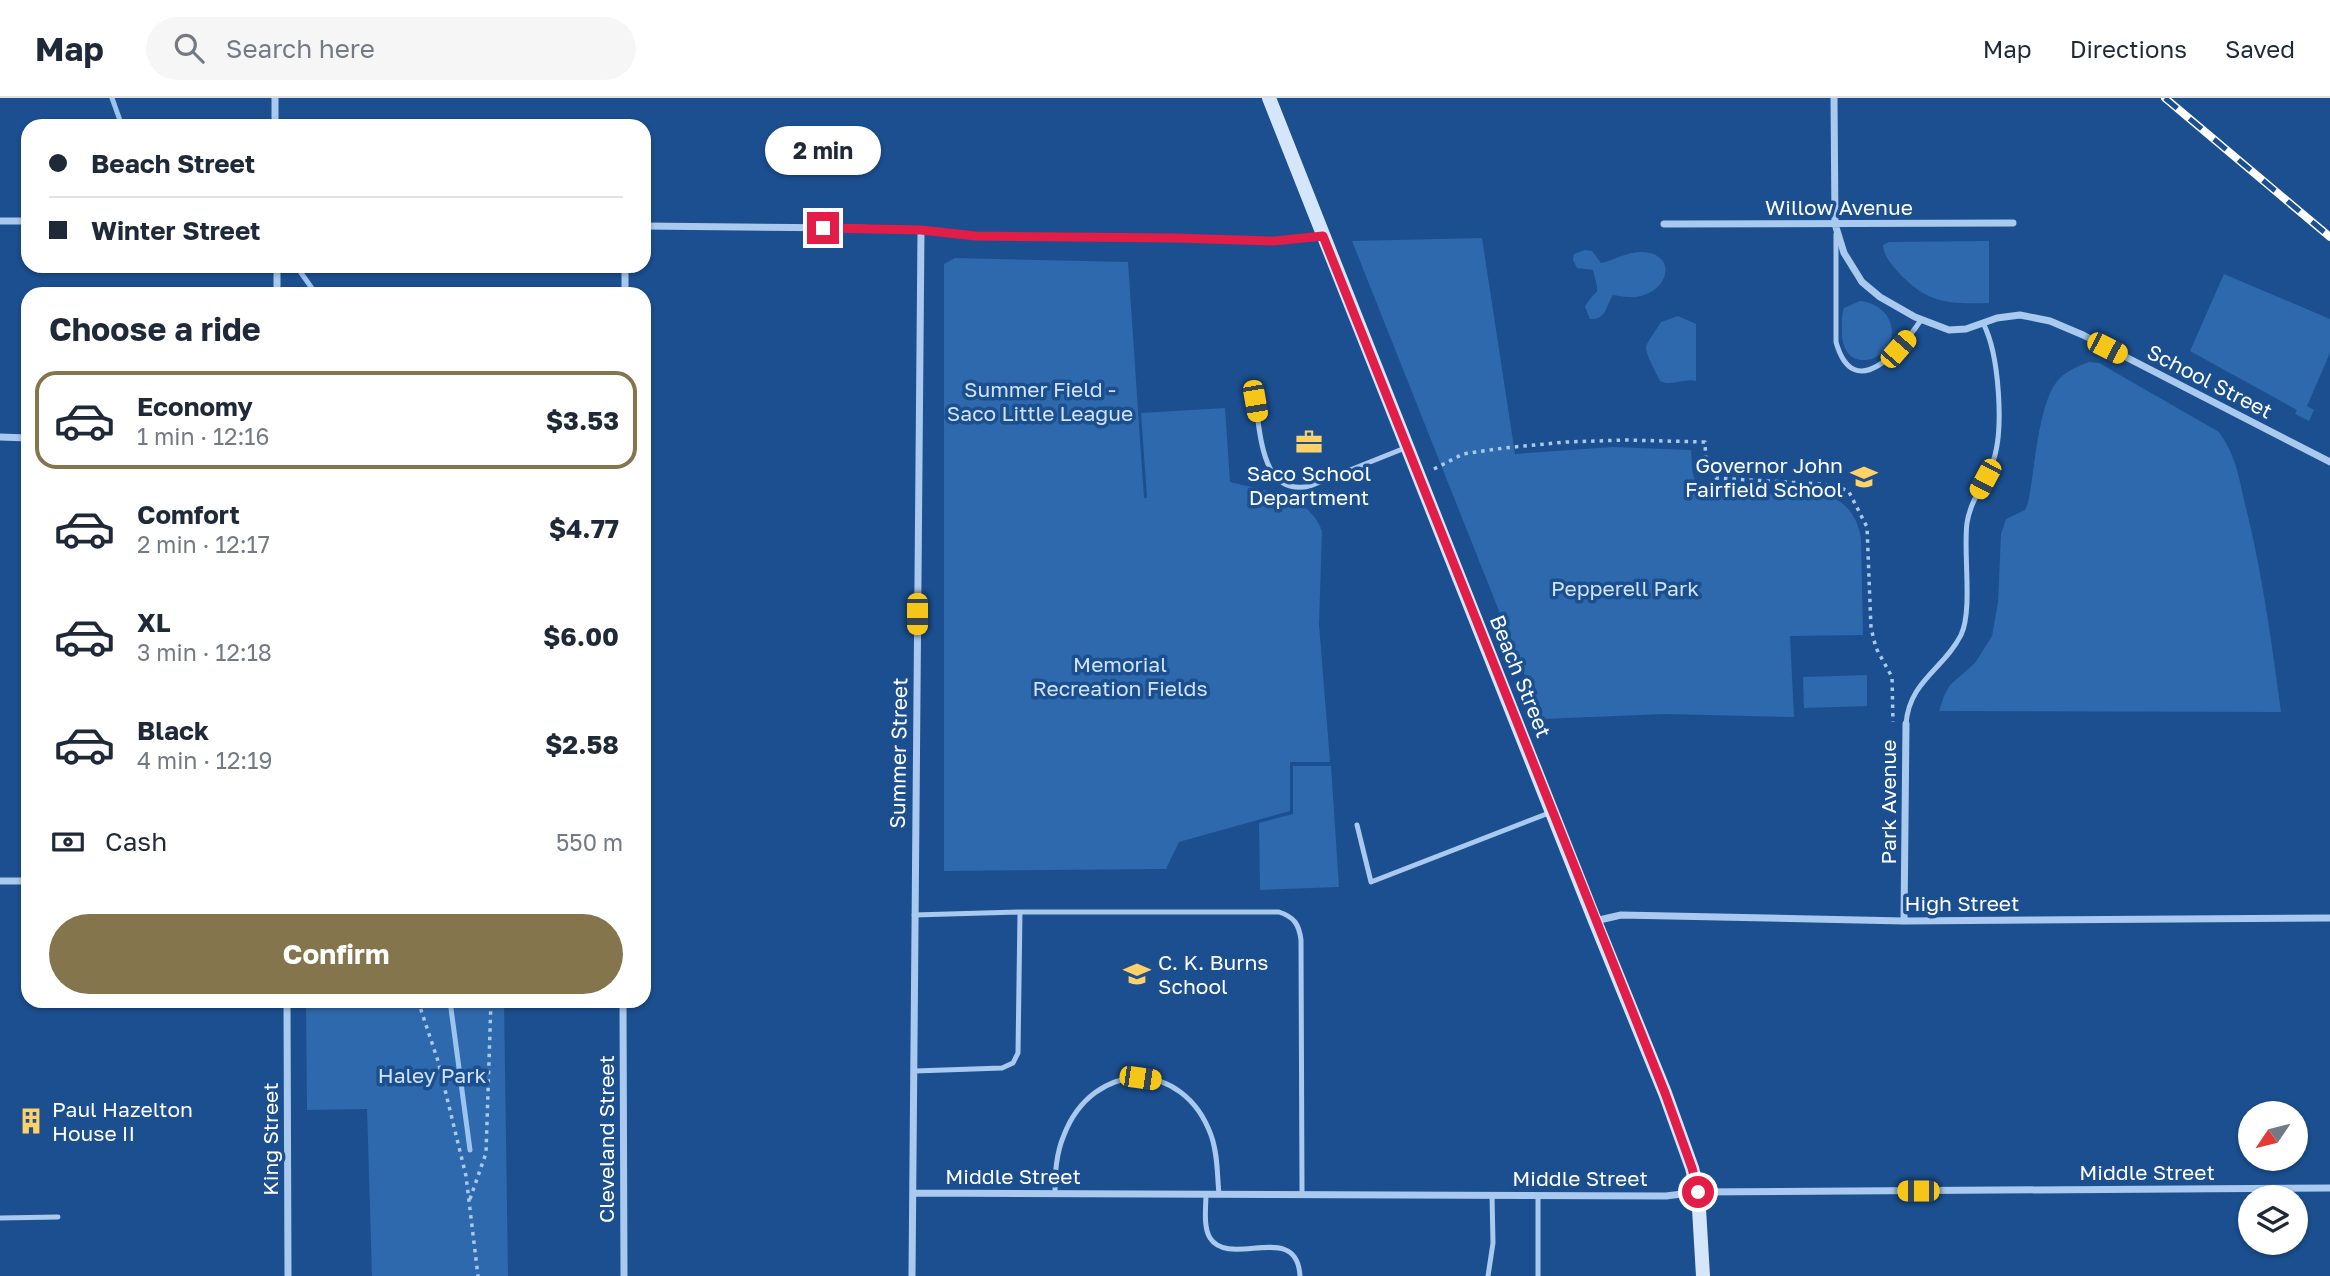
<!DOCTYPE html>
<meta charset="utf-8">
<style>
body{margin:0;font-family:"Golos Text",sans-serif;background:#f6f6f7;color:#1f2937;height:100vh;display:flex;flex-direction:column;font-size:26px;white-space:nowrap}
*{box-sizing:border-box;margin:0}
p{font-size:23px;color:#747a83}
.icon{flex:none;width:38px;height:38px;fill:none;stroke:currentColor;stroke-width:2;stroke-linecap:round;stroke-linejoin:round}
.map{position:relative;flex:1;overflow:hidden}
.panel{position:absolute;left:21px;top:189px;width:630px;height:721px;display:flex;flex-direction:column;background:#fff;border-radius:21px;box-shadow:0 2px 5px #0004}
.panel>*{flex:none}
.hud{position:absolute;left:21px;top:21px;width:630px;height:154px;border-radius:21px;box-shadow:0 2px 5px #0004;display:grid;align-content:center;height:154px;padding:0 28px;background:#fff}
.needle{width:46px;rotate:235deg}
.fabs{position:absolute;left:2238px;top:1003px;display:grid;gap:14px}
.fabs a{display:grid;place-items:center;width:70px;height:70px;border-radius:50%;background:#fff;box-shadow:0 2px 5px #0004;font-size:35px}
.end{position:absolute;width:32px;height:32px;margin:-16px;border:9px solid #e11d48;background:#fff;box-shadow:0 0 0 4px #fff}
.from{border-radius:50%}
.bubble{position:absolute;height:49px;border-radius:24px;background:#fff;box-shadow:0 2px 5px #0004;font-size:23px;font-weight:700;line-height:49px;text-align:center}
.car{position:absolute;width:21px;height:42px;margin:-21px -10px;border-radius:9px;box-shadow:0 0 5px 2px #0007;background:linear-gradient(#f5c518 24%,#345 0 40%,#f5c518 0 76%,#345 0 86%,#f5c518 0)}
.hud b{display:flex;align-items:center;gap:24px;height:66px;font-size:26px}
.hud b+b{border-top:2px solid #e0e1e3}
.hud i{width:18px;height:18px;background:#1f2937}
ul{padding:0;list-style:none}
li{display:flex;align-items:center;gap:21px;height:98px;margin:0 14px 10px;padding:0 14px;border:4px solid transparent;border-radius:21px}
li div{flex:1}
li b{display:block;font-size:26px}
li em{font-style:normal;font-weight:700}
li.selected{border-color:#84754c}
li>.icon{width:63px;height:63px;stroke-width:1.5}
h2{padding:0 28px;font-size:32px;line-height:84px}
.pay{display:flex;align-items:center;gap:18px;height:77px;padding:0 28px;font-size:26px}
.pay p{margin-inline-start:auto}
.cta{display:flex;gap:14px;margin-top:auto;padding:14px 28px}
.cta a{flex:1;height:80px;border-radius:42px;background:#84754c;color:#fff;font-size:28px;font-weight:700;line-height:80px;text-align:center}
header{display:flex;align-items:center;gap:42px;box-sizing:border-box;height:98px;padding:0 35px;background:#fff;border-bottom:2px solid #e0e1e3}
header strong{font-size:33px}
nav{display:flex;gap:38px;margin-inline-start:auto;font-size:24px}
.search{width:490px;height:63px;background:#f6f6f7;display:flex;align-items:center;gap:18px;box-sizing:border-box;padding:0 24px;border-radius:38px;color:#747a83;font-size:26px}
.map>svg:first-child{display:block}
.green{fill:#2e69ad}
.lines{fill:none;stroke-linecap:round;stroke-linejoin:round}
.stream{stroke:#9cc4f0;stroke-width:5}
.path{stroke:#a9c9ee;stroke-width:3.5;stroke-dasharray:3.5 5;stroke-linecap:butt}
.service{stroke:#a9c9ee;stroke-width:5}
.minor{stroke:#a9c9ee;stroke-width:7}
.secondary{stroke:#d6e6fa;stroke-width:14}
.rail-casing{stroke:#fff;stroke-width:8}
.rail{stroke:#1b4f8f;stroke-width:5;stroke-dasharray:16;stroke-linecap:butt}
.route{stroke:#e11d48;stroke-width:9}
.labels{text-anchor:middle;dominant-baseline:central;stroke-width:7;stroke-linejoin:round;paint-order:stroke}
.street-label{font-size:21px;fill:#fff;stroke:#1b4f8f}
.park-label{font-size:21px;fill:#cfe3fa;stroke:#1b4f8f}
.poi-label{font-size:21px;fill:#fff;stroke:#1b4f8f;text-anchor:start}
</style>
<header>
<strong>Map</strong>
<div class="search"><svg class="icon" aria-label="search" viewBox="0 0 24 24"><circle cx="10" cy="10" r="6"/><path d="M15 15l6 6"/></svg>Search here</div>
<nav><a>Map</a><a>Directions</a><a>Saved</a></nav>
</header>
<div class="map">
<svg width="2330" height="1178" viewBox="0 0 2330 1178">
<rect width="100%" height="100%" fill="#1b4f8f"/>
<path class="green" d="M1482 140 1515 356 1612 349 1691 352C1693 375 1689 388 1715 393L1831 399C1849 406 1858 422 1861 440L1863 537 1790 538 1794 619 1665 616 1542 621 1352 143Z
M1989 143V205C1949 206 1928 206 1899 175 1892 167 1884 159 1883 147L1889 144Z
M1585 152 1592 153 1601 165C1615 162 1628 153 1643 154 1675 156 1672 189 1641 198 1632 201 1622 198 1613 197 1606 207 1607 222 1590 221L1585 209C1597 187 1601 203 1593 172L1577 170 1573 162 1574 156Z
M955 160 1128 164 1144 400H1147L1141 315 1225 310 1230 384C1264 393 1308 395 1322 433L1319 526 1330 664H1290V713L1179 744 1166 771 944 773V166Z
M2224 176 2330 221V255L2307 308 2314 312 2309 323 2295 316 2297 312 2190 253Z
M1860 203C1870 204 1881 209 1887 218 1910 256 1845 285 1842 237 1842 228 1841 219 1844 210Z
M1678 218 1696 226V283C1683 280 1673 289 1660 283 1657 276 1645 255 1646 249 1646 246 1658 229 1661 224Z
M2089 264 2099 265 2219 334C2238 361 2239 383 2247 414 2263 480 2272 547 2281 614L1939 613 1944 598 1950 587 1975 565 1992 538 1998 504 2001 436 2006 421 2025 412 2028 405C2035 373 2038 301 2060 280 2068 272 2079 268 2089 264Z
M1867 577V608L1804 610 1803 579Z
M1293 668H1331L1339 789 1260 792 1259 725 1293 716Z
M306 903H504L508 1178H372L367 1011 307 1012Z"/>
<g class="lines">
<path class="stream" d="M112 0 122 28
M299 172 316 196
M450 903 470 1052"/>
<path class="path" d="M1434 371 1463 356 1504 350 1566 344 1626 342 1705 344 1706 368 1716 380 1820 386 1838 388 1849 394 1867 429 1871 530 1876 550 1892 579 1893 624
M418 903 438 963 466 1078 478 1178
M470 1101 486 1055 491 903"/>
<path class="service" d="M1836 136V244C1854 308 1902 250 1921 222
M1255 303C1261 336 1261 399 1310 388L1405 350
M1906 626C1909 583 1944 571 1961 537 1973 512 1963 454 1967 425 1970 404 1984 386 1992 366 2005 334 1999 255 1983 225
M1357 727 1371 784 1549 715
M914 817 1020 814H1279C1294 819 1299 826 1301 842L1302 1095
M915 973 1002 970 1013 965 1018 955 1020 814
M1055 1095C1055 1075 1056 1056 1064 1037 1093 962 1183 960 1211 1037 1218 1056 1217 1077 1219 1096
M1206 1096C1206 1108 1203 1129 1210 1140 1230 1171 1297 1122 1300 1178
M0 1120 58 1119
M1488 1178 1493 1145 1492 1097
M1538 1178V1098"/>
<path class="minor" d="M275 0V28
M1834 0 1835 126 1844 155 1862 184 1880 199 1915 219 1949 232 1966 231 1997 220 2020 217 2050 223 2083 237 2330 364
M0 123H28
M1664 126 2013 125
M644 128 851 130 921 132 976 138 1175 140 1274 143 1323 138
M277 168V196
M625 196V168
M0 339 28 340
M0 783H28
M1595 823 1621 817 1904 823 2330 820
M1904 823 1906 626
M287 903 288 1178
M623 903 624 1178
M914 1095 1666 1098 1698 1094 2330 1090
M912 1178 921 132"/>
<path class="secondary" d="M1269 0 1595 823 1665 995 1692 1070 1698 1094 1703 1178"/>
<g class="rail-casing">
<path id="rail" d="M2165 0 2330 139"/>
</g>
<use href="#rail" class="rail"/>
</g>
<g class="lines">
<path class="route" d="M823 130 921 132 976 138 1175 140 1274 143 1323 138 1665 995 1692 1070 1698 1094"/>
</g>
<defs>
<g id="office-bare" transform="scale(2.1)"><path d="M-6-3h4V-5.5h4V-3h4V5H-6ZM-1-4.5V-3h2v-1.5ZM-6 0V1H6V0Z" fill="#ffd166" stroke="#1b4f8f" stroke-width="2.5" paint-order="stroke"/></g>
<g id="school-bare" transform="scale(2.1)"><path d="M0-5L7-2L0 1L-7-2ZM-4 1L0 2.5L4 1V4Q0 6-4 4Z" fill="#ffd166" stroke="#1b4f8f" stroke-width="2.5" paint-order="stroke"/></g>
<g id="building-bare" transform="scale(2.1)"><path d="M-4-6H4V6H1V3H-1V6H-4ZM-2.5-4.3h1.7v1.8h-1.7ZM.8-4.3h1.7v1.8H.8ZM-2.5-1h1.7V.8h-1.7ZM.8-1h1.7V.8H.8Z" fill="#ffd166" stroke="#1b4f8f" stroke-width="2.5" paint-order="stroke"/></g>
</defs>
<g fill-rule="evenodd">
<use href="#office-bare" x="1309" y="344"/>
<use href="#school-bare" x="1864" y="379"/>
<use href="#school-bare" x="1137" y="876"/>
<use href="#building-bare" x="31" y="1023"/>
</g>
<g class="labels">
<g class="street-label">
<text x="1839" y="109">Willow Avenue</text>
<text transform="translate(2210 283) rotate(27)">School Street</text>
<text transform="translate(1521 578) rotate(68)">Beach Street</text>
<text transform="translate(898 655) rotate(-89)">Summer Street</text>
<text transform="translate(1888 704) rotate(-90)">Park Avenue</text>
<text x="1962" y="805">High Street</text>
<text transform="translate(270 1041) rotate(-90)">King Street</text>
<text transform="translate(606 1041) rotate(-90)">Cleveland Street</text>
<text x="2147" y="1074">Middle Street</text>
<text x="1013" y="1078">Middle Street</text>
<text x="1580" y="1080">Middle Street</text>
</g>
<g class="park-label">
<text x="1040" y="291">Summer Field -<tspan x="1040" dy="24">Saco Little League</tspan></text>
<text x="1625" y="490">Pepperell Park</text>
<text x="1120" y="566">Memorial<tspan x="1120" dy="24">Recreation Fields</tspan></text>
<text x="432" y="977">Haley Park</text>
</g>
<g class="poi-label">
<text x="1843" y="367" text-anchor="end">Governor John<tspan x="1843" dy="24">Fairfield School</tspan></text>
<text x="1309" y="375" text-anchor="middle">Saco School<tspan x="1309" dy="24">Department</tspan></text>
<text x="1158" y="864">C. K. Burns<tspan x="1158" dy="24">School</tspan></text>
<text x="52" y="1011">Paul Hazelton<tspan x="52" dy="24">House II</tspan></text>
</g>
</g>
</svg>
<div class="fabs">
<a><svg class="needle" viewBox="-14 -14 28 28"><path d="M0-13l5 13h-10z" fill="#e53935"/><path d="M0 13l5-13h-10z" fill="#747a83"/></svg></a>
<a><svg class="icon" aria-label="layers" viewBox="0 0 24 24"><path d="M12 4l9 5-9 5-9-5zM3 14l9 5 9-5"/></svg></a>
</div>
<i class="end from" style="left:1698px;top:1094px"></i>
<i class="end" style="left:823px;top:130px"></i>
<div class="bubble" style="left:765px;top:28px;width:116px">2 min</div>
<i class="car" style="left:2107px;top:250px;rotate:117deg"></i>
<i class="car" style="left:1898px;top:251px;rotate:41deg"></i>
<i class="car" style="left:1255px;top:303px;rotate:170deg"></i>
<i class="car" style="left:1985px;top:381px;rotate:208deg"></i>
<i class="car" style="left:917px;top:516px;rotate:180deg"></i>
<i class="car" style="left:1140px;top:980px;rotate:98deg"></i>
<i class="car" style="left:1918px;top:1093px;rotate:270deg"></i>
<div class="hud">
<b><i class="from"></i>Beach Street</b>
<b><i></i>Winter Street</b>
</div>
<section class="panel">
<h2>Choose a ride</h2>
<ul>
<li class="selected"><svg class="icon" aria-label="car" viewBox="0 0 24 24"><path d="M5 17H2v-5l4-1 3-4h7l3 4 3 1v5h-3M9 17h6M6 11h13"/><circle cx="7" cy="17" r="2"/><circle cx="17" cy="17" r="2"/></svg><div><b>Economy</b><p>1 min · 12:16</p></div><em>$3.53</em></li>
<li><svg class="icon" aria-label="car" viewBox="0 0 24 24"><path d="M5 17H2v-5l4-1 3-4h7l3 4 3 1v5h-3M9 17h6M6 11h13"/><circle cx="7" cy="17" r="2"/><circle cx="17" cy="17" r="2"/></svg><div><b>Comfort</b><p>2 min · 12:17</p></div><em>$4.77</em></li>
<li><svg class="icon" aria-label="car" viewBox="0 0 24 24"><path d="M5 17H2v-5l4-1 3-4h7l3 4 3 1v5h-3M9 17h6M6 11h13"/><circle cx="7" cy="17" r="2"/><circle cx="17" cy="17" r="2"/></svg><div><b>XL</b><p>3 min · 12:18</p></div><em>$6.00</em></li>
<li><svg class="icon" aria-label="car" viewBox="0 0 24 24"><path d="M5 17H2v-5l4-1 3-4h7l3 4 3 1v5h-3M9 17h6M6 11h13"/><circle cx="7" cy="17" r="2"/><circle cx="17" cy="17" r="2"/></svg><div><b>Black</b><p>4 min · 12:19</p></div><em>$2.58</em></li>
</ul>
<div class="pay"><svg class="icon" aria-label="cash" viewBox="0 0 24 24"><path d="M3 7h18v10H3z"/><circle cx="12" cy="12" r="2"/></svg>Cash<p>550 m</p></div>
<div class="cta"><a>Confirm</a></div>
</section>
</div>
